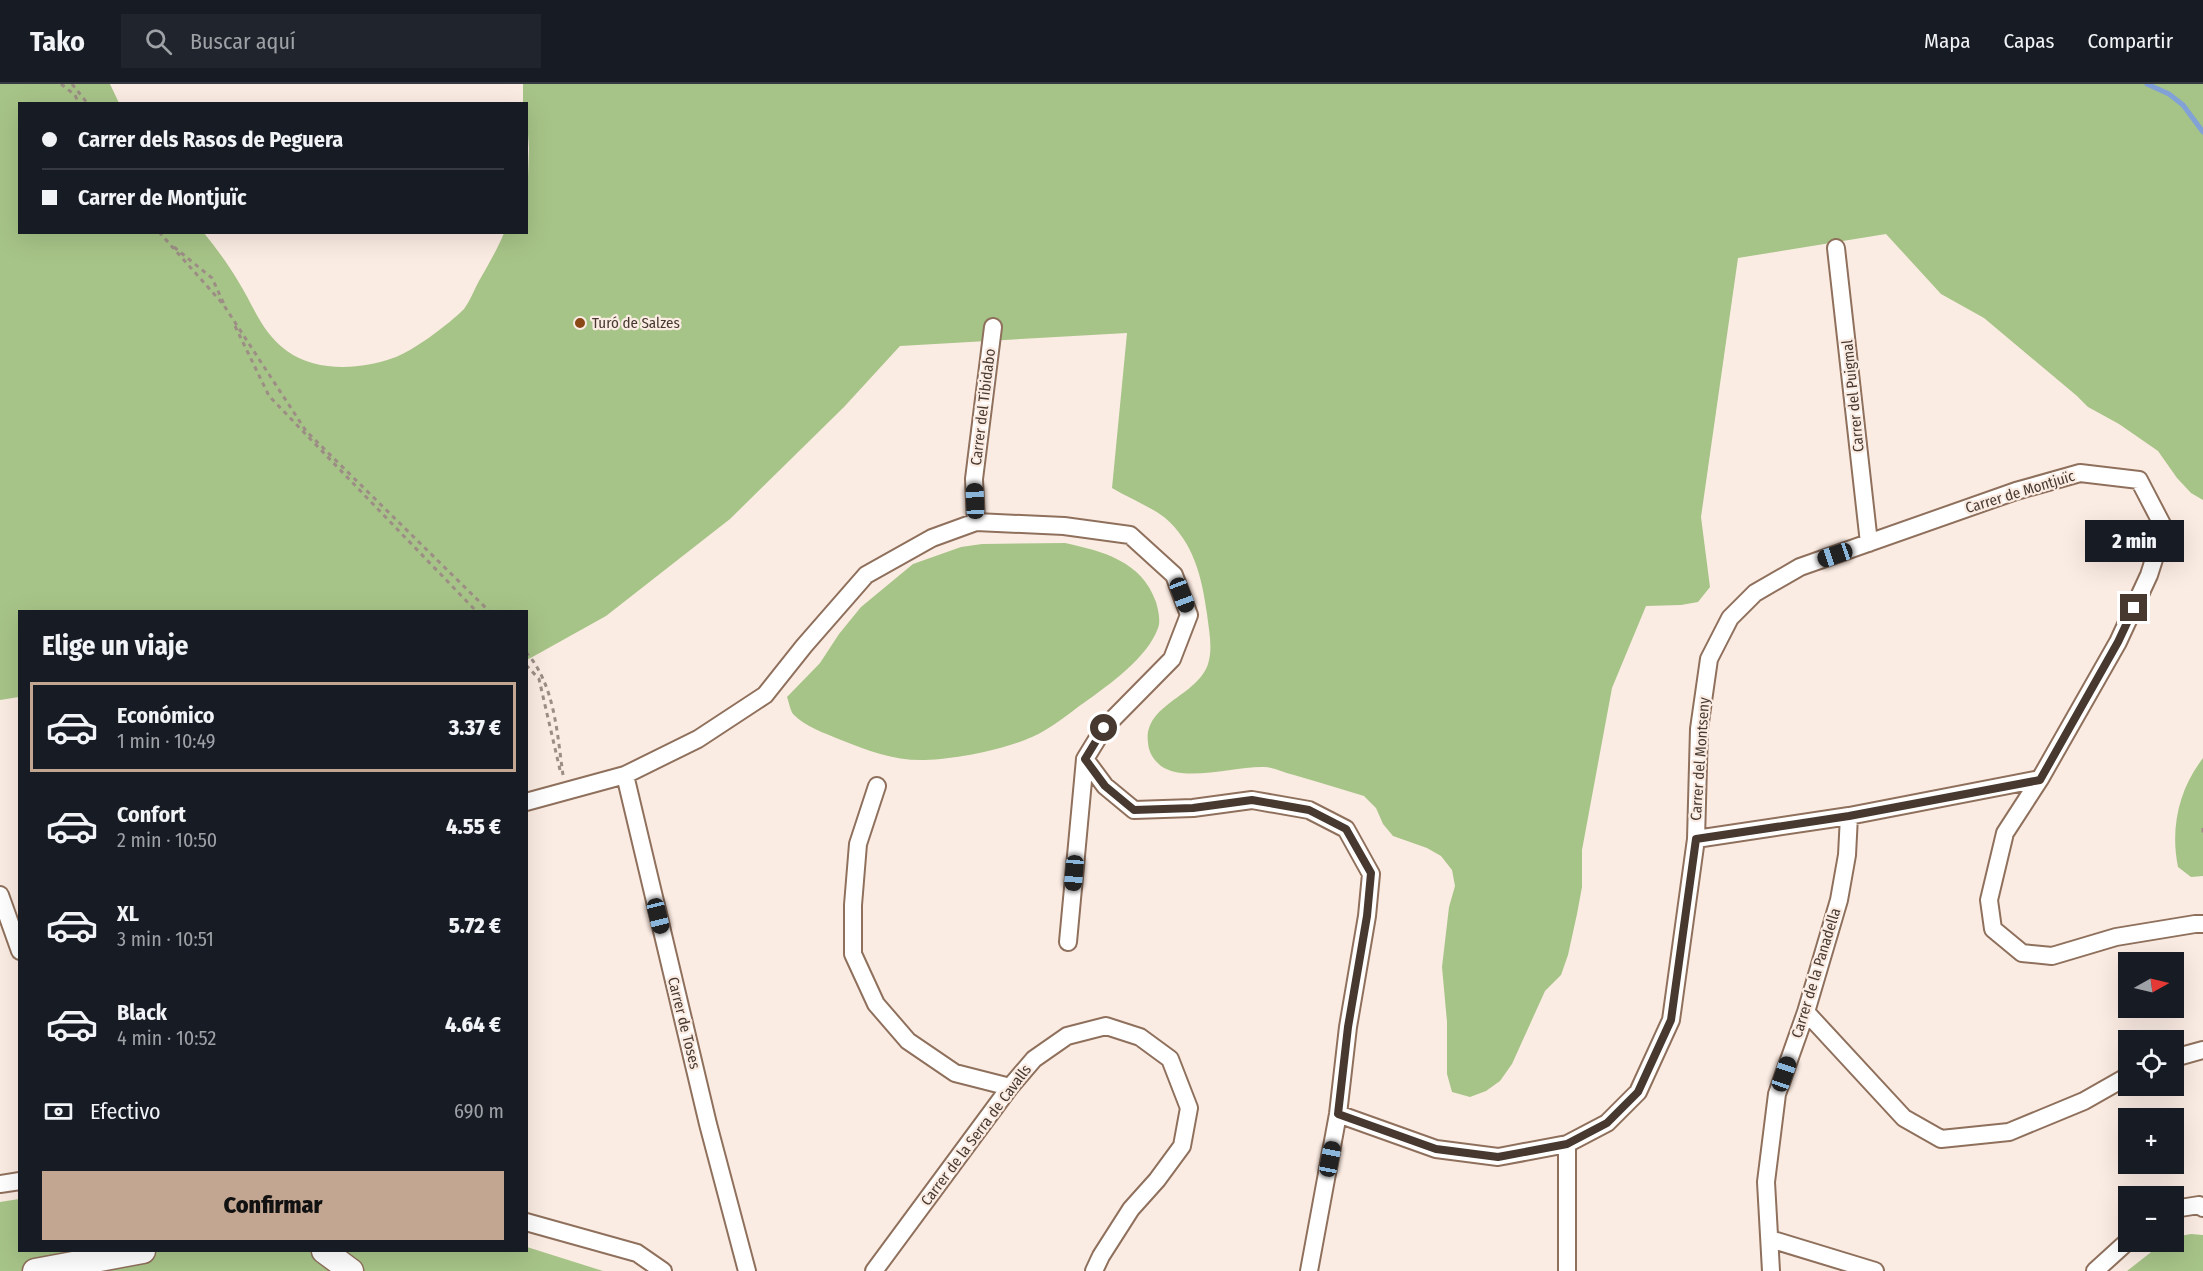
<!DOCTYPE html>
<html lang="es">
<meta charset="utf-8">
<style>
body{margin:0;font-family:"Fira Sans Condensed",sans-serif;background:#20242c;color:#f1f3f6;height:100vh;display:flex;flex-direction:column;font-size:22px;white-space:nowrap}
*{box-sizing:border-box;margin:0}
p{font-size:20px;color:#9ea1a6}
.icon{flex:none;width:33px;height:33px;fill:none;stroke:currentColor;stroke-width:2;stroke-linecap:round;stroke-linejoin:round}
.map{position:relative;flex:1;overflow:hidden}
.sheet{position:absolute;left:18px;top:526px;width:510px;height:642px;display:flex;flex-direction:column;background:#171b24;border-radius:0px;box-shadow:0 6px 24px #0002}
.sheet>*{flex:none}
.hud{position:absolute;left:18px;top:18px;width:510px;height:132px;border-radius:0px;box-shadow:0 6px 24px #0002;display:grid;align-content:center;height:132px;padding:0 24px;background:#171b24}
.needle{width:39px;rotate:82deg}
.tools{position:absolute;left:2118px;top:868px;display:grid;gap:12px}
.tools a{display:grid;place-items:center;width:66px;height:66px;border-radius:0px;background:#171b24;box-shadow:0 6px 24px #0002;font-size:30px}
.end{position:absolute;width:27px;height:27px;margin:-14px;border:8px solid #473930;background:#fff;box-shadow:0 0 0 3px #fff}
.from{border-radius:50%}
.bubble{position:absolute;height:42px;border-radius:0px;background:#171b24;box-shadow:0 6px 24px #0002;font-size:20px;font-weight:800;line-height:42px;text-align:center}
.car{position:absolute;width:18px;height:36px;margin:-18px -9px;border-radius:8px;box-shadow:0 0 4px 2px #0007;background:linear-gradient(#222 24%,#8ab4d8 0 40%,#222 0 76%,#8ab4d8 0 86%,#222 0)}
.hud b{display:flex;align-items:center;gap:21px;height:57px;font-size:22px}
.hud b+b{border-top:2px solid #363941}
.hud i{width:15px;height:15px;background:#f1f3f6}
ul{padding:0;list-style:none}
li{display:flex;align-items:center;gap:18px;height:90px;margin:0 12px 9px;padding:0 12px;border:3px solid transparent;border-radius:0px}
li div{flex:1}
li b{display:block;font-size:22px}
li em{font-style:normal;font-weight:800}
li.selected{border-color:#c2a691}
li>.icon{width:54px;height:54px;stroke-width:1.5}
h2{padding:0 24px;font-size:27px;line-height:72px}
.pay{display:flex;align-items:center;gap:15px;height:66px;padding:0 24px;font-size:22px}
.pay p{margin-inline-start:auto}
.action{display:flex;gap:12px;margin-top:auto;padding:12px 24px}
.action a{flex:1;height:69px;border-radius:0px;background:#c2a691;color:#111;font-size:24px;font-weight:800;line-height:69px;text-align:center}
header{display:flex;align-items:center;gap:36px;box-sizing:border-box;height:84px;padding:0 30px;background:#171b24;border-bottom:2px solid #363941}
header strong{font-size:28px}
nav{display:flex;gap:33px;margin-inline-start:auto;font-size:21px}
.search{width:420px;height:54px;background:#20242c;display:flex;align-items:center;gap:15px;box-sizing:border-box;padding:0 21px;border-radius:0px;color:#9ea1a6;font-size:22px}
.map>svg:first-child{display:block}
.forest{fill:#a7c488}
.lines{fill:none;stroke-linecap:round;stroke-linejoin:round}
.stream{stroke:#81a1d7;stroke-width:5}
.street-casing{stroke:#8f705c;stroke-width:20}
.secondary-casing{stroke:#8f705c;stroke-width:27}
.path{stroke:#9c8e85;stroke-width:3;stroke-dasharray:4.5 4.5;stroke-linecap:butt}
.street{stroke:#fff;stroke-width:16}
.secondary{stroke:#fff;stroke-width:24}
.route{stroke:#473930;stroke-width:8}
.poi-dot{fill:#894815;stroke:#fbece3;stroke-width:2}
.labels{text-anchor:middle;dominant-baseline:central;stroke-width:4.5;stroke-linejoin:round;paint-order:stroke}
.poi-label{font-size:15px;fill:#473930;stroke:#fbece3;text-anchor:start}
.street-label{font-size:15px;fill:#473930;stroke:#fbece3}
</style>
<header>
<strong>Tako</strong>
<div class="search"><svg class="icon" aria-label="search" viewBox="0 0 24 24"><circle cx="10" cy="10" r="6"/><path d="M15 15l6 6"/></svg>Buscar aquí</div>
<nav><a>Mapa</a><a>Capas</a><a>Compartir</a></nav>
</header>
<div class="map">
<svg width="2203" height="1187" viewBox="0 0 2203 1187">
<rect width="100%" height="100%" fill="#fbece3"/>
<path class="forest" d="M0 0H110L119 19 20 20V148L204 149C216 164 228 180 238 197 254 222 261 248 287 267 316 288 360 286 393 274 412 268 449 240 464 225 470 217 474 206 479 197 488 181 497 166 504 149L526 148 529 65 526 20 523 19V0H2203V416L2191 409 2177 394 2158 367 2119 340 2088 323 2077 312 1984 234 1941 210 1886 150 1738 174 1701 433 1710 503 1698 518 1681 521 1646 522 1612 604 1582 766V803L1577 830 1568 871 1561 891 1545 907 1512 980 1500 997 1486 1007 1470 1013 1452 1008 1447 990V938L1442 883 1449 823 1455 802 1452 786 1441 772 1427 764 1393 752 1383 740 1376 724 1364 712C1341 705 1318 698 1294 691 1285 689 1273 683 1264 683 1236 682 1185 699 1161 682 1153 675 1149 669 1148 659 1143 620 1197 613 1208 580 1213 564 1209 547 1207 530 1202 494 1194 458 1164 433 1149 422 1129 414 1112 404L1127 249 900 262 844 323 730 435 606 532 527 576 526 528H20L19 613 0 616Z
M1065 459C1102 467 1142 477 1156 518 1158 525 1161 537 1158 544 1148 573 1109 601 1085 618 1068 630 1051 645 1032 653 1003 666 956 675 925 676 896 677 868 667 841 656 825 649 805 643 793 630 790 626 789 618 787 613L820 579 839 550 861 523 913 480 961 463 982 460Z
M2203 674V792L2191 793 2178 783C2170 744 2179 705 2203 674Z
M19 1115 20 1167H526L527 1163 603 1187H0V1118Z
M2191 1150 2203 1151V1187H2127L2164 1158H2174V1153Z"/>
<g class="lines">
<path class="stream" d="M2147 0 2169 10 2183 21 2203 48"/>
<g class="street-casing">
<path id="street" d="M1836 164 1869 459
M976 438 974 395 993 243
M625 691 708 1040 747 1187
M877 702 858 760 853 821V870L876 920 908 957 955 989 1010 1003
M526 718 625 691 698 655 765 611 804 562 866 491 932 454 976 438 1064 442 1130 451 1174 491 1189 531 1172 575 1104 644 1085 675 1105 702 1134 726 1193 724 1252 716 1309 726 1346 745 1371 790 1367 832 1348 943 1338 1030 1309 1187
M1696 755 1849 732 2040 695
M0 811 20 867
M1068 858 1085 675
M1806 928 1904 1034 1941 1055 2009 1048 2084 1017 2128 992
M2174 974 2203 966
M1338 1030 1436 1065 1498 1073 1567 1060 1607 1039 1638 1008 1671 936 1696 755 1699 645 1709 575 1730 534 1755 509 1800 483 2016 407 2080 389 2139 396 2164 444 2149 491 2118 558 2040 695 2005 749 1989 816 1993 845 2022 869 2052 872 2116 853 2195 840H2203
M0 1100 20 1097
M2174 1125 2199 1121 2203 1124
M526 1138 637 1169 663 1187
M1770 1155 1875 1187
M874 1187 1010 1003 1034 975 1067 952 1106 942 1140 953 1170 975 1189 1024 1182 1062 1157 1096 1131 1125 1101 1172 1094 1187
M1567 1187V1060
M1771 1187 1766 1098 1777 1010 1806 928 1839 816 1847 771 1849 732
M2095 1187 2128 1157"/>
</g>
<g class="secondary-casing">
<path id="secondary" d="M324 1167 351 1187
M35 1187 143 1167"/>
</g>
<path class="path" d="M61 0 75 11 79 20
M72 0 88 20
M159 148 223 220 306 347 490 528
M174 163 212 194 224 220
M235 242 269 312 477 528
M526 568C555 601 557 649 563 691
M526 581 539 595 560 686
M2203 744V749"/>
<use href="#street" class="street"/>
<use href="#secondary" class="secondary"/>
</g>
<g class="lines">
<path class="route" d="M1104 644 1085 675 1105 702 1134 726 1193 724 1252 716 1309 726 1346 745 1371 789 1367 832 1348 943 1338 1030 1436 1065 1498 1073 1567 1060 1607 1039 1638 1008 1671 936 1696 755 1849 732 2040 696 2118 558 2134 524"/>
</g>
<circle class="poi-dot" cx="580" cy="239" r="6"/>
<g class="labels">
<g class="poi-label">
<text x="592" y="239">Turó de Salzes</text>
</g>
<g class="street-label">
<text transform="translate(1853 312) rotate(-96)">Carrer del Puigmal</text>
<text transform="translate(983 323) rotate(-83)">Carrer del Tibidabo</text>
<text transform="translate(2020 408) rotate(-17)">Carrer de Montjuïc</text>
<text transform="translate(1700 675) rotate(-86)">Carrer del Montseny</text>
<text transform="translate(1816 889) rotate(-73)">Carrer de la Panadella</text>
<text transform="translate(684 939) rotate(76)">Carrer de Toses</text>
<text transform="translate(976 1051) rotate(-53)">Carrer de la Serra de Cavalls</text>
</g>
</g>
</svg>
<div class="tools">
<a><svg class="needle" viewBox="-14 -14 28 28"><path d="M0-13l5 13h-10z" fill="#e53935"/><path d="M0 13l5-13h-10z" fill="#9ea1a6"/></svg></a>
<a><svg class="icon" aria-label="locate" viewBox="0 0 24 24"><circle cx="12" cy="12" r="6"/><path d="M12 2v4M12 18v4M2 12h4M18 12h4"/></svg></a>
<a>+</a>
<a>−</a>
</div>
<i class="end from" style="left:1104px;top:644px"></i>
<i class="end" style="left:2134px;top:524px"></i>
<div class="bubble" style="left:2085px;top:436px;width:99px">2 min</div>
<i class="car" style="left:975px;top:417px;rotate:358deg"></i>
<i class="car" style="left:1835px;top:471px;rotate:251deg"></i>
<i class="car" style="left:1182px;top:511px;rotate:159deg"></i>
<i class="car" style="left:1074px;top:789px;rotate:185deg"></i>
<i class="car" style="left:658px;top:832px;rotate:166deg"></i>
<i class="car" style="left:1784px;top:990px;rotate:19deg"></i>
<i class="car" style="left:1330px;top:1075px;rotate:11deg"></i>
<div class="hud">
<b><i class="from"></i>Carrer dels Rasos de Peguera</b>
<b><i></i>Carrer de Montjuïc</b>
</div>
<section class="sheet">
<h2>Elige un viaje</h2>
<ul>
<li class="selected"><svg class="icon" aria-label="car" viewBox="0 0 24 24"><path d="M5 17H2v-5l4-1 3-4h7l3 4 3 1v5h-3M9 17h6M6 11h13"/><circle cx="7" cy="17" r="2"/><circle cx="17" cy="17" r="2"/></svg><div><b>Económico</b><p>1 min · 10:49</p></div><em>3.37 €</em></li>
<li><svg class="icon" aria-label="car" viewBox="0 0 24 24"><path d="M5 17H2v-5l4-1 3-4h7l3 4 3 1v5h-3M9 17h6M6 11h13"/><circle cx="7" cy="17" r="2"/><circle cx="17" cy="17" r="2"/></svg><div><b>Confort</b><p>2 min · 10:50</p></div><em>4.55 €</em></li>
<li><svg class="icon" aria-label="car" viewBox="0 0 24 24"><path d="M5 17H2v-5l4-1 3-4h7l3 4 3 1v5h-3M9 17h6M6 11h13"/><circle cx="7" cy="17" r="2"/><circle cx="17" cy="17" r="2"/></svg><div><b>XL</b><p>3 min · 10:51</p></div><em>5.72 €</em></li>
<li><svg class="icon" aria-label="car" viewBox="0 0 24 24"><path d="M5 17H2v-5l4-1 3-4h7l3 4 3 1v5h-3M9 17h6M6 11h13"/><circle cx="7" cy="17" r="2"/><circle cx="17" cy="17" r="2"/></svg><div><b>Black</b><p>4 min · 10:52</p></div><em>4.64 €</em></li>
</ul>
<div class="pay"><svg class="icon" aria-label="cash" viewBox="0 0 24 24"><path d="M3 7h18v10H3z"/><circle cx="12" cy="12" r="2"/></svg>Efectivo<p>690 m</p></div>
<div class="action"><a>Confirmar</a></div>
</section>
</div>
